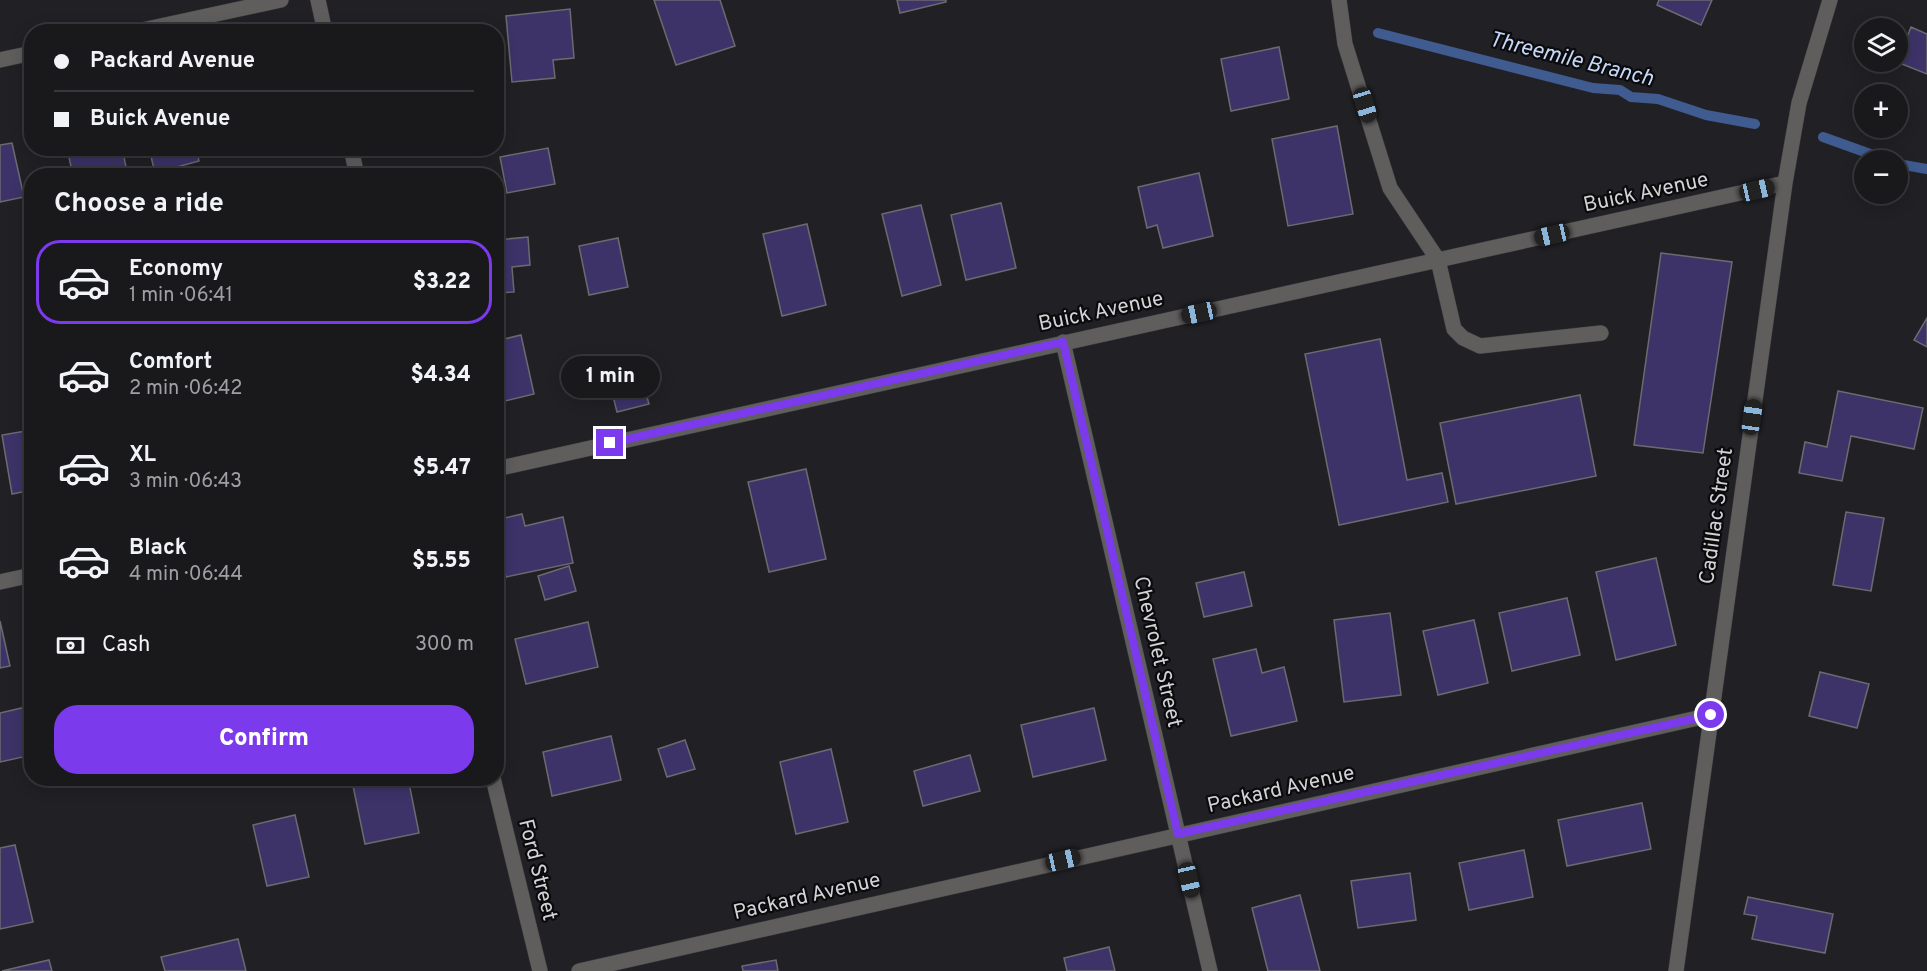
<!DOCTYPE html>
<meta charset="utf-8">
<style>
body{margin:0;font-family:Overpass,sans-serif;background:#262629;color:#f1f3f6;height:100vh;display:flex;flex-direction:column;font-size:22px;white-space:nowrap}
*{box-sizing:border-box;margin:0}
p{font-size:20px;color:#9fa0a3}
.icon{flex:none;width:33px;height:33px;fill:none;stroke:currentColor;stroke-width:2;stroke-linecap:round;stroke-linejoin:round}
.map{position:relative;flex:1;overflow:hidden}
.drawer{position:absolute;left:24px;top:168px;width:480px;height:618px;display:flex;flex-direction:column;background:#19191c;border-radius:24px;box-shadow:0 3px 15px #0003,0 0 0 2px #37383b}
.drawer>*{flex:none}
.top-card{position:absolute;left:24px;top:24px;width:480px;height:132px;border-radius:24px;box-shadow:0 3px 15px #0003,0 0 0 2px #37383b;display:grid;align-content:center;height:132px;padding:0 30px;background:#19191c}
.controls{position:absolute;left:1854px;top:18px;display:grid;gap:12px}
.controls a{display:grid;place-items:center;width:54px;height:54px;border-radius:50%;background:#19191c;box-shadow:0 3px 15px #0003,0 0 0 2px #37383b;font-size:30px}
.end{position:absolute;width:27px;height:27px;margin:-14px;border:8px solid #7c3aed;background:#fff;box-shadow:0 0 0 3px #fff}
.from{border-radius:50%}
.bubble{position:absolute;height:42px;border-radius:21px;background:#19191c;box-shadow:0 3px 15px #0003,0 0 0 2px #37383b;font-size:20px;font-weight:800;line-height:42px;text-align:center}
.car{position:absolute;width:18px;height:36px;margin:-18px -9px;border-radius:8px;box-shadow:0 0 4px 2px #0007;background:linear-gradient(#222 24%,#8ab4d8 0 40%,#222 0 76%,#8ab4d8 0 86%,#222 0)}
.top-card b{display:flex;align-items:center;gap:21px;height:57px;font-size:22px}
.top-card b+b{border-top:2px solid #37383b}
.top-card i{width:15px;height:15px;background:#f1f3f6}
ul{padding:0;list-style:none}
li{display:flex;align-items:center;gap:18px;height:84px;margin:0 12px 9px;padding:0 18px;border:3px solid transparent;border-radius:24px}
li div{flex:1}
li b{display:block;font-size:22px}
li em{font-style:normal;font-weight:800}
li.on{border-color:#7c3aed}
li>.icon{width:54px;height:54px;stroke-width:1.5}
h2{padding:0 30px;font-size:27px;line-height:72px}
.pay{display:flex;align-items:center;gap:15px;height:66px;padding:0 30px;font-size:22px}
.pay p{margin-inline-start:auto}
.action{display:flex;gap:12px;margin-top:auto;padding:12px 30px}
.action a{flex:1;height:69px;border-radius:24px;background:#7c3aed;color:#fff;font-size:24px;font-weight:800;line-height:69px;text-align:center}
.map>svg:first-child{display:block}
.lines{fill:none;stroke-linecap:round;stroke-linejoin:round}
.stream{stroke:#3f5b8f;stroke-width:10}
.building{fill:#3d3369;stroke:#6b6a6f;stroke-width:1.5}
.minor-casing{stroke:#3d3d41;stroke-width:16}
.minor{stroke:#605e5d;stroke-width:15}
.route{stroke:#7c3aed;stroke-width:8}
.labels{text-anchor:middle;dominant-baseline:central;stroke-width:4.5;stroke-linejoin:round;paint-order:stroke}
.street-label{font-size:21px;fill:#d3d3d5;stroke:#0b0b0d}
.water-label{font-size:22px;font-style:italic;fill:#c6d8f8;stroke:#0b0b0d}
</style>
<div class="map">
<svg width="1927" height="971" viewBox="0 0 1927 971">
<rect width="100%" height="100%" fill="#212125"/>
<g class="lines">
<path class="stream" d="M1378 33 1593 88 1620 90 1631 97 1658 99 1706 115 1755 124
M1823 137 1887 160
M1898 164 1927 169"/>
</g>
<path class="building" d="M654 0H720L735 46 676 65Z
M897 0H946V2L900 13Z
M1659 0H1712L1701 25 1657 5Z
M570 9 574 58 553 60 555 78 512 82 506 16Z
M1911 27 1927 34V74L1897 62Z
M1279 47 1289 99 1231 111 1221 59Z
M1337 126 1353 214 1288 226 1272 139Z
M12 143 24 197 0 202V145Z
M67 148H122L128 176H73Z
M149 148H196L199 161 155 173Z
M548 148 555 184 507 193 500 157Z
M1199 173 1213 236 1163 248 1157 225 1147 228 1138 187Z
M1001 203 1016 268 966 280 951 215Z
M921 205 941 285 902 296 882 214Z
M807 224 826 305 782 316 763 234Z
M528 237 530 265 512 267 514 292 496 293V240Z
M618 238 628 287 589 295 579 246Z
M1661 253 1732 262 1703 453 1634 445Z
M1927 318V347L1914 340Z
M521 335 534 394 496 403V341Z
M1380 339 1407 480 1442 473 1448 502 1339 525 1305 354Z
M640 372 649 404 617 412 609 380Z
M1838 391 1923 408 1914 449 1851 436 1842 481 1799 473 1805 442 1827 447Z
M1580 395 1596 476 1456 504 1440 423Z
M32 430V490L12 494 2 435Z
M806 469 826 559 769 572 748 482Z
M1846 512 1884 518 1871 591 1833 585Z
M522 514 525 526 563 517 573 563 506 577 496 520Z
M1656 558 1676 645 1616 660 1596 572Z
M569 566 576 591 545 600 538 576Z
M1244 572 1252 606 1204 617 1196 583Z
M1567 598 1580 655 1512 671 1499 613Z
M1390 613 1401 695 1344 702 1334 620Z
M1474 620 1488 683 1438 695 1423 631Z
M0 621 10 666 0 668Z
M588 622 598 667 526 684 515 639Z
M1256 649 1262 673 1284 667 1297 721 1231 736 1213 659Z
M1820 672 1869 684 1857 728 1809 716Z
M30 706 32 755 0 762V713Z
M1094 708 1106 760 1033 777 1021 725Z
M611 736 621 780 552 796 543 752Z
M685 740 695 769 667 777 658 749Z
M831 749 848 822 796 834 780 762Z
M970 755 980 791 923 806 914 771Z
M366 778H408L419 833 365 844 352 781Z
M1642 803 1651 849 1567 866 1558 820Z
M295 815 309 877 267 886 253 825Z
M15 845 33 922 0 929V848Z
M1524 850 1533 897 1469 910 1459 863Z
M1410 873 1416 920 1358 928 1351 881Z
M1300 895 1320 971H1268L1252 908Z
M1748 897 1833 914 1825 953 1752 939 1757 916 1744 914Z
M238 939 246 971H165L161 957Z
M1109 947 1115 971H1067L1064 958Z
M49 960 52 971H2Z
M776 960 778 971H743L742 966Z"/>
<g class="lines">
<g class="minor-casing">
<path id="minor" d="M318 0 325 32
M1339 0 1345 44 1390 188 1438 260 1454 329 1463 338 1480 346 1601 333
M133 32 281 0
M0 60 32 53
M351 148 357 176
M1063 342 1210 971
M496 469 1785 183
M0 582 32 575
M493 778 540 971
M579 971 1711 715
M1676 971 1785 183 1799 103 1830 0"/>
</g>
<use href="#minor" class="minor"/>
</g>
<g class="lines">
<path class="route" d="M610 443 1063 342 1178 834 1711 715"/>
</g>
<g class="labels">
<g class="street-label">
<text transform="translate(1646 193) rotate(-12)">Buick Avenue</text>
<text transform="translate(1101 312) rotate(-12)">Buick Avenue</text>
<text transform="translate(1717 516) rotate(-82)">Cadillac Street</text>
<text transform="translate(1157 652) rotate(77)">Chevrolet Street</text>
<text transform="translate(1281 790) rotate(-13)">Packard Avenue</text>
<text transform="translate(537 870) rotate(76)">Ford Street</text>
<text transform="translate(807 897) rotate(-13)">Packard Avenue</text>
</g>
<g class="water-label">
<text transform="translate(1571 60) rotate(14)">Threemile Branch</text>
</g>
</g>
</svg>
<div class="controls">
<a><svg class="icon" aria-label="layers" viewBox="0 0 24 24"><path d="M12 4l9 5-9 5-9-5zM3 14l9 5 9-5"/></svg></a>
<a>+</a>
<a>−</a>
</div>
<i class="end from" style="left:1711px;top:715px"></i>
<i class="end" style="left:610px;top:443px"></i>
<div class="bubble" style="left:561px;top:356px;width:99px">1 min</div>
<i class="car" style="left:1365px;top:105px;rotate:163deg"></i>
<i class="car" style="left:1757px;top:190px;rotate:77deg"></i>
<i class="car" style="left:1552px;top:235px;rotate:257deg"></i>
<i class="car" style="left:1199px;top:313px;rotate:258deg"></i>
<i class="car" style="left:1752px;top:417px;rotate:8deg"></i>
<i class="car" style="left:1063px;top:860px;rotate:77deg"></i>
<i class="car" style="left:1189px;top:880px;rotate:167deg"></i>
<div class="top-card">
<b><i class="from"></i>Packard Avenue</b>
<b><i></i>Buick Avenue</b>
</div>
<section class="drawer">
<h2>Choose a ride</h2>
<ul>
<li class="on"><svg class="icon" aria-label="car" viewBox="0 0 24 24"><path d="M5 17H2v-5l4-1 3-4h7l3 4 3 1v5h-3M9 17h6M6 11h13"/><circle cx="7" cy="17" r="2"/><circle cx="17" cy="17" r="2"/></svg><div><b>Economy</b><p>1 min · 06:41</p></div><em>$3.22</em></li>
<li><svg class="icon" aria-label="car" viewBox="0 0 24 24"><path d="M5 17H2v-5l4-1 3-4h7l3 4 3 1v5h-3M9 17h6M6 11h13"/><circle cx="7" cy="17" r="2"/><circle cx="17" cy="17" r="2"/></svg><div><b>Comfort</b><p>2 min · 06:42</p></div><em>$4.34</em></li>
<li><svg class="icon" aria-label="car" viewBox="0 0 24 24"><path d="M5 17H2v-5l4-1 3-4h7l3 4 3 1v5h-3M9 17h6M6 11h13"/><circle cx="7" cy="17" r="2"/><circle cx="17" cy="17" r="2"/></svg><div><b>XL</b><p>3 min · 06:43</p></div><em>$5.47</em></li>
<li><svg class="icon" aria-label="car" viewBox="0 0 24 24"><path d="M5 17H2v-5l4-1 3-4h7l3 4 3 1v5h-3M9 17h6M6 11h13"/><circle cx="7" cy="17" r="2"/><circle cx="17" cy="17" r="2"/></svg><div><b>Black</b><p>4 min · 06:44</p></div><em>$5.55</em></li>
</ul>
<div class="pay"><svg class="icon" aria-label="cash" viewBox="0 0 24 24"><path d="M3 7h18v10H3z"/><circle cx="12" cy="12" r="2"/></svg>Cash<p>300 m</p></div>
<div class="action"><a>Confirm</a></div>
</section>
</div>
